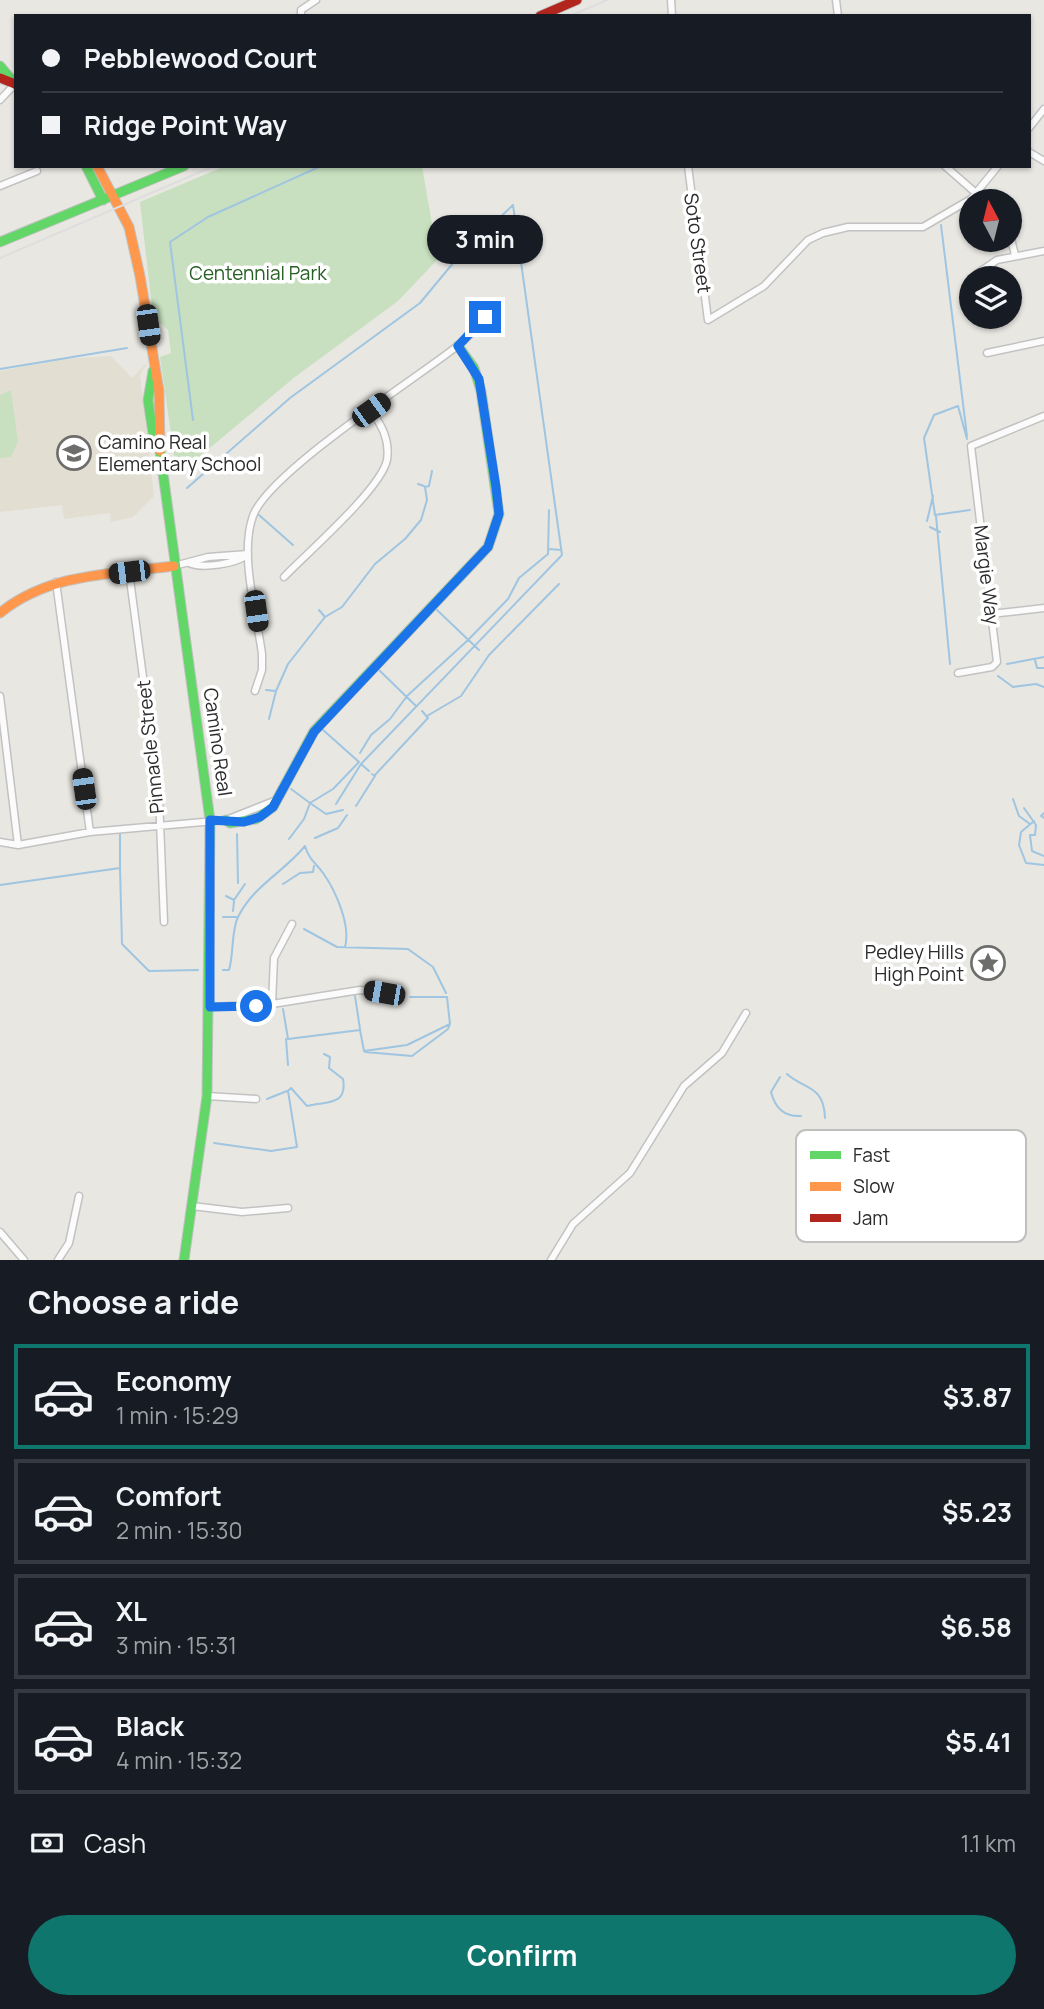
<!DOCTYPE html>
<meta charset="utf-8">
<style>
body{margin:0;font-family:Manrope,sans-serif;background:#20242c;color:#f1f3f6;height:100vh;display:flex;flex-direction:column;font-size:26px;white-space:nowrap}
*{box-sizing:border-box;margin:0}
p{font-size:23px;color:#9ea1a6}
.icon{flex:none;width:38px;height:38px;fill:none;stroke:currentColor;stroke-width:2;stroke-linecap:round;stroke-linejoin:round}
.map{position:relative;height:1260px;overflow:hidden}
.details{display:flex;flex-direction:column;background:#171b24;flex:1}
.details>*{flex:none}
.banner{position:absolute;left:14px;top:14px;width:1017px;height:154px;border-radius:0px;box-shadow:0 2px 5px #0004;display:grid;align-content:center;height:154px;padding:0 28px;background:#171b24}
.needle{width:46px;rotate:353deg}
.fabs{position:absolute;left:959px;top:189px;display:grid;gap:14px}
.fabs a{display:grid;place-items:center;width:63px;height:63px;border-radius:50%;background:#171b24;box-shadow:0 2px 5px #0004;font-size:35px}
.end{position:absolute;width:32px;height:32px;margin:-16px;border:9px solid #1a73e8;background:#fff;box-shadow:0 0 0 4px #fff}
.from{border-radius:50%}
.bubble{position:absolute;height:49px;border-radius:24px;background:#171b24;box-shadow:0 2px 5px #0004;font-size:23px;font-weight:700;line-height:49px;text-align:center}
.car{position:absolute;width:21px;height:42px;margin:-21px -10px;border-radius:9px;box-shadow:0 0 5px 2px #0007;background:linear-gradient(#222 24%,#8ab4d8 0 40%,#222 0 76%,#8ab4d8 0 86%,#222 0)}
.banner b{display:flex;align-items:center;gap:24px;height:66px;font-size:26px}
.banner b+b{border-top:2px solid #363941}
.banner i{width:18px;height:18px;background:#f1f3f6}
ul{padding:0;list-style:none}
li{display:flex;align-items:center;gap:21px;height:105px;margin:0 14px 10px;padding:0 14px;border:4px solid #363941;border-radius:0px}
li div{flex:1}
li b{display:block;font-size:26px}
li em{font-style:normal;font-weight:700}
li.current{border-color:#0f766e}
li>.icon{width:63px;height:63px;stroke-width:1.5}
h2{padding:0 28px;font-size:32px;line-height:84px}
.pay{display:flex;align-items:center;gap:18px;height:77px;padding:0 28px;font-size:26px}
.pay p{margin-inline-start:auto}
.cta{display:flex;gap:14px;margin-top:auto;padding:14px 28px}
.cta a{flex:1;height:80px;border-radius:42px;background:#0f766e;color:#fff;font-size:28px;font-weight:700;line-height:80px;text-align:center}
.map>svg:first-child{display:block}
.education{fill:#e2dfd2}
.green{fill:#c8e0bf}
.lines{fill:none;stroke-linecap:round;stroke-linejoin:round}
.stream{stroke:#9fc5e1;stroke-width:2}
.street-casing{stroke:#c2c2c2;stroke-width:9}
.fast-casing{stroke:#c2c2c2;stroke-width:11}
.slow-casing{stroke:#c2c2c2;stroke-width:11}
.jam-casing{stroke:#c2c2c2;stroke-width:11}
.street{stroke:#fcfbfb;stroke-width:6}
.fast{stroke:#63d668;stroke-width:9}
.slow{stroke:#ff974d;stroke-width:9}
.jam{stroke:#b3261e;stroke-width:9}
.rail{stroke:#dededf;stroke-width:2}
.route{stroke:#1a73e8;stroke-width:9}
.labels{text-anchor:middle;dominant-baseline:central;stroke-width:7;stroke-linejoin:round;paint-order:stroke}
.street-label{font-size:19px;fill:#2b2b2b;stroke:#fff}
.park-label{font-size:19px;fill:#276024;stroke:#fff}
.poi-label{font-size:19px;fill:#2b2b2b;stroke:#fff;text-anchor:start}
.key{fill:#fff;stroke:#bfbfbf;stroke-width:2}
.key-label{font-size:19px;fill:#2b2b2b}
</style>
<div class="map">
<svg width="1044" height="1260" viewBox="0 0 1044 1260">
<rect width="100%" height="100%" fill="#e8e7e2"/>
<path class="education" d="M111 356 132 378 148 362 140 375 154 496 133 517 111 522 110 513 64 519 62 505 0 512V371L62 359Z"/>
<path class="green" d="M225 166H422L438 259 398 301 295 377 188 466 176 469 160 357 171 353 168 330 162 324 154 325 140 202Z
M11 390 18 442 11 457 0 458V395Z"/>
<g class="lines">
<path class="stream" d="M941 225 967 436
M0 369 127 348
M193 420 170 242 208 217 321 166
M967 439 958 406 934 415 924 438 935 515 970 510
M418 484 424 486
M187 488 290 398 420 303 459 256 513 205 562 555 361 764 369 771
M259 515 293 545
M936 516 950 664
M927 521 933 496
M930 527 940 532
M549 549 561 550
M319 610 325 617
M437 610 479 650
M1035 660 1037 668H1044
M1007 664 1044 657
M379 670 416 706
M998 676 1013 687 1036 684 1044 687
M266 690 276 691 269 719
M276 691 288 664 325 617 342 607 375 564 405 539 421 520 427 500 425 487 429 486 432 471
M427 716 461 696 489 655 559 584
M322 729 359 762 333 789 310 803 326 814 343 810
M360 753 371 735 390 719 407 696 468 640 508 599 519 578 548 554 549 510
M375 775 428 718 422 711
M1013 799 1019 816 1030 824
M336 804 361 764
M356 806 375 776 372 774
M1024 808 1036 825 1035 835H1030L1032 851 1044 856
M1044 813 1041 816 1044 818
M1034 821 1021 832 1019 845 1026 863 1044 865
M237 834 238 883
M315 838 338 828 347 815
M289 839 304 819 310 803 291 789
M120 868 122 944 149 971 198 970
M283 884 300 873 313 872 314 866
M0 885 120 868V834
M226 896 234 900 245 884
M233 911 234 901
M223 917H236
M304 929 337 947 408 949 433 967 446 993
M223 970H229C234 954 231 931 238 917 253 886 284 872 305 846 309 860 316 863 323 873 336 891 351 926 345 947
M355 996 360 1029
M283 1009 288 1039 360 1030 364 1051 407 1045 450 1024
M286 1039 288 1065
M365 1052 412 1056 448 1029 450 1024 447 997H410
M787 1074C805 1090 824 1085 825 1118
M780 1077 771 1092C775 1108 784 1117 801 1116
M289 1090 291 1088 307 1106C324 1101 348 1107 343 1079L329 1068 330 1057 324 1054
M267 1099 287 1091
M214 1143 271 1151 297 1147 288 1091"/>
<g class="street-casing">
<path id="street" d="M671 0 672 16
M836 0 838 16
M301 16V10L316 0
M0 100 15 84
M1029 128 1044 109
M1029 152 1044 161
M688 166 708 320 764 286 808 240 823 233 848 227H923L971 199 998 166
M945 166 985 201
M0 186 37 171
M1010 235 1015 255
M978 273 997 260 1044 251
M987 353 1044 341
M189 563C203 569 235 564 247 555
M174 566 208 557 248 554
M129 572 159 797 164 922
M284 577C307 553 381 489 387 460 390 440 382 426 371 410
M56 582 90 832
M991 614 1044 608
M958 673 992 667 997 662 971 446 1044 416
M255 691 262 670V654C257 615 239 554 253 516 268 473 414 380 456 347 472 335 484 319 497 305
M0 696 18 845
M0 842 18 845 90 832 226 820 274 801
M272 1004 274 958 292 924
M210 1007 272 1004 360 990 399 995
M207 1096 256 1099
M192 1206 242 1212 288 1208
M0 1232 24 1260
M58 1260 69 1243 79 1196
M551 1260 573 1224 630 1173 684 1086 722 1053 746 1013"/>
</g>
<g class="fast-casing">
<path id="fast" d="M0 66 16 85
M86 166 103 200
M0 242 184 166
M153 371 148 400 153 434 159 439
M160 451 210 820 207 1096 184 1260
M226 820 230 823 256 819 273 807 314 731 488 547 499 514 481 391 474 368 458 346"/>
</g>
<g class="slow-casing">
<path id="slow" d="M97 166 129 227 140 276 159 391 160 451
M0 613C49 573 112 574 174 566"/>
</g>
<g class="jam-casing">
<path id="jam" d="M540 16 577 0
M0 78 15 84"/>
</g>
<use href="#street" class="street"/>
<use href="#fast" class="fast"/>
<use href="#slow" class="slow"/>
<use href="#jam" class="jam"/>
<path class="rail" d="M570 16 607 0
M0 258 214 166"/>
</g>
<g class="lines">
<path class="route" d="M256 1006 210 1007V820L244 822 260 817 273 807 314 732 488 547 499 514 496 487 479 379 458 346 485 317"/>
</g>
<defs>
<g id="school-ring" transform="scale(1.75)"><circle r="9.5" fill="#fff" stroke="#6d6d6b" stroke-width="1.5"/><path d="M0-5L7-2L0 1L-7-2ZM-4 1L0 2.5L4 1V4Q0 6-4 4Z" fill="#6d6d6b"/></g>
<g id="sight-ring" transform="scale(1.75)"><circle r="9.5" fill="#fff" stroke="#6d6d6b" stroke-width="1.5"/><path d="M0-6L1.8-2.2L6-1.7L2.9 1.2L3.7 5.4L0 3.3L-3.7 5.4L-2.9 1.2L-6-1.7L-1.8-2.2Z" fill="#6d6d6b"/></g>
</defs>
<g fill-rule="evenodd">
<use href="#school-ring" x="74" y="453"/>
<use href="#sight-ring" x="988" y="963"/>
</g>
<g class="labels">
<g class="street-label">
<text transform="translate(698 243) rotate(82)">Soto Street</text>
<text transform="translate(987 575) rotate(83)">Margie Way</text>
<text transform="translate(218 742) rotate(82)">Camino Real</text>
<text transform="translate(150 747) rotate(-96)">Pinnacle Street</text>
</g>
<g class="park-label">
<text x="258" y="273">Centennial Park</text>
</g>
<g class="poi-label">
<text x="98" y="442">Camino Real<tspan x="98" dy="22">Elementary School</tspan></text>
<text x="964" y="952" text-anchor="end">Pedley Hills<tspan x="964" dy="22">High Point</tspan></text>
</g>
</g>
<rect x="796" y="1130" width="230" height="112" rx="10" class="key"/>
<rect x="810" y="1151" width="31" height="8" fill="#63d668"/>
<rect x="810" y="1182" width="31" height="9" fill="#ff974d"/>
<rect x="810" y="1214" width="31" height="8" fill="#b3261e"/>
<g class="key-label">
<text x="853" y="1162">Fast</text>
<text x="853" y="1193">Slow</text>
<text x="853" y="1225">Jam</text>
</g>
</svg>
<div class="fabs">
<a><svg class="needle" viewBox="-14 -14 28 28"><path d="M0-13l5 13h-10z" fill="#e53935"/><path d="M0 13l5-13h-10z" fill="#9ea1a6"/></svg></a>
<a><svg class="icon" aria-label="layers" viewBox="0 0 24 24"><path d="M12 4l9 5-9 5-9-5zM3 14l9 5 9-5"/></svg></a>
</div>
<i class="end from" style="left:256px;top:1006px"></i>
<i class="end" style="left:485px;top:317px"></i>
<div class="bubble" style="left:427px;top:215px;width:116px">3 min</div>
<i class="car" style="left:148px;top:325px;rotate:172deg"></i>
<i class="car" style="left:371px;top:410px;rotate:54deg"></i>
<i class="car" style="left:129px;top:572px;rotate:263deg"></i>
<i class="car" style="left:256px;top:611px;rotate:172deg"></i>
<i class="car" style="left:84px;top:789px;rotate:352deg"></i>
<i class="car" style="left:384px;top:993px;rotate:280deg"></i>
<div class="banner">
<b><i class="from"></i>Pebblewood Court</b>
<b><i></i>Ridge Point Way</b>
</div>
</div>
<section class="details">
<h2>Choose a ride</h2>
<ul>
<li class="current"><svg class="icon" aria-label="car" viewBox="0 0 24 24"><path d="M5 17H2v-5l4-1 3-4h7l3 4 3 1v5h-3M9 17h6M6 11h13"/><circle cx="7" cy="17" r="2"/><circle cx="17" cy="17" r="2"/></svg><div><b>Economy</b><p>1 min · 15:29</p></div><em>$3.87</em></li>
<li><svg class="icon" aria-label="car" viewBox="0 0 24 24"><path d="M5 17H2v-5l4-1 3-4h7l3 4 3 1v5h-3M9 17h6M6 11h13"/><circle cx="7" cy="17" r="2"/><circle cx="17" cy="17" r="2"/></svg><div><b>Comfort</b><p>2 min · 15:30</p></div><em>$5.23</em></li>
<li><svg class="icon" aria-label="car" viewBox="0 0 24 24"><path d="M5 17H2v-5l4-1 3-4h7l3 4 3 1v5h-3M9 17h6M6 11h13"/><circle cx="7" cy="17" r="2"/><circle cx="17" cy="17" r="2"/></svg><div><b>XL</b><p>3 min · 15:31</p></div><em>$6.58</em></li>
<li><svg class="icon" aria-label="car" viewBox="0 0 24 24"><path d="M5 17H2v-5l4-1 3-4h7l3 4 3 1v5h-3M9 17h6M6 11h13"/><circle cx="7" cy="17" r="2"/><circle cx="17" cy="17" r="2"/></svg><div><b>Black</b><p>4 min · 15:32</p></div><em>$5.41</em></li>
</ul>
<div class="pay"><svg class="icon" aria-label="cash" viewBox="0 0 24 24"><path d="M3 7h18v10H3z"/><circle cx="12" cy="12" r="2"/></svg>Cash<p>1.1 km</p></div>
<div class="cta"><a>Confirm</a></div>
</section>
